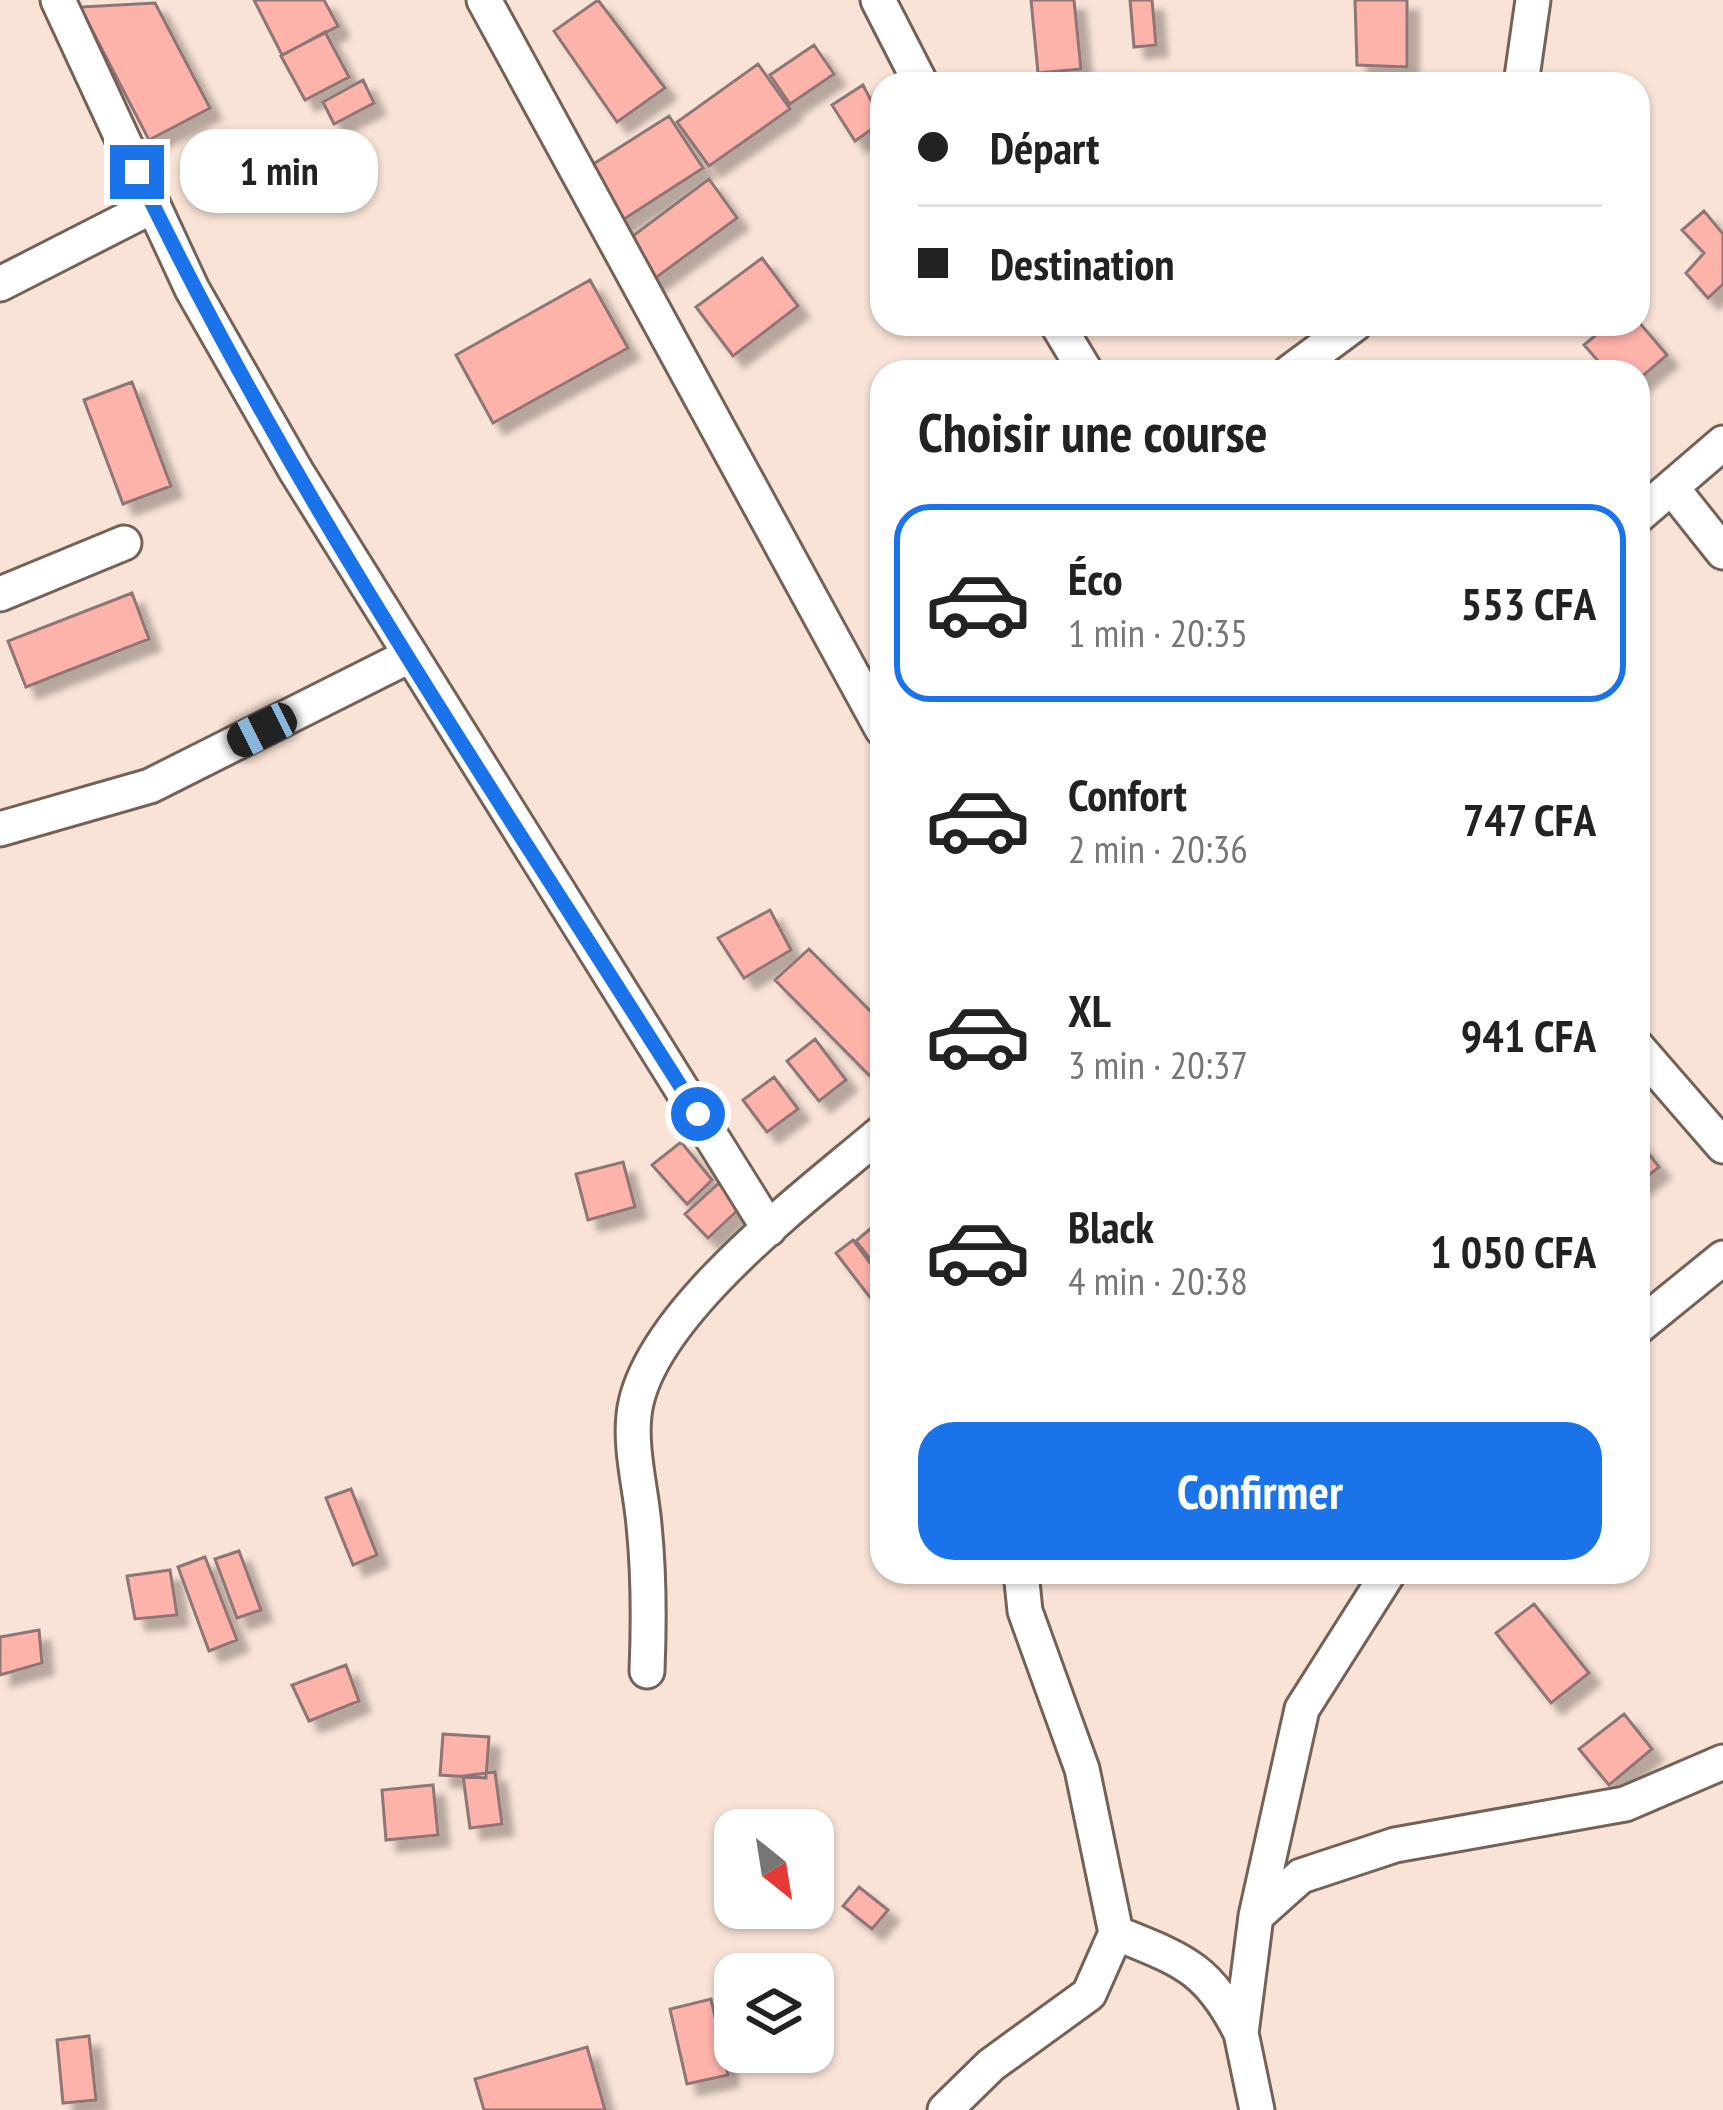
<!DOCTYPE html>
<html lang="fr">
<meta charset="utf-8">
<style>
body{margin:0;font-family:"PT Sans Narrow",sans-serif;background:#f2f2f2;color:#222;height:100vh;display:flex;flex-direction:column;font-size:45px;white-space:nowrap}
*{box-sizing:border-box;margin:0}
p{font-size:39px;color:#767676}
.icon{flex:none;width:66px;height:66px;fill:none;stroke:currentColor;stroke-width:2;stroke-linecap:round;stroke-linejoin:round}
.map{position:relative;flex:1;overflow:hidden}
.side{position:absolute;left:870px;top:360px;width:780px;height:1224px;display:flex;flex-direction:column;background:#fff;border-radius:36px;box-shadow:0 3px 9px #0004}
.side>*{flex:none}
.banner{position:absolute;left:870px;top:72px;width:780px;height:264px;border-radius:36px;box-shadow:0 3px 9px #0004;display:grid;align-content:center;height:264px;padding:0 48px;background:#fff}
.needle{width:78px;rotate:150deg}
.buttons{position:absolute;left:714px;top:1809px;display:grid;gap:24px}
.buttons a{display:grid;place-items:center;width:120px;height:120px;border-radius:24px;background:#fff;box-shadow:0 3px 9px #0004;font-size:60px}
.end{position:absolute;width:54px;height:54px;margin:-27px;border:15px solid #1a73e8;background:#fff;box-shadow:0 0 0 6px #fff}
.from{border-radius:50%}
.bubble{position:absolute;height:84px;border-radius:36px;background:#fff;box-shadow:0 3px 9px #0004;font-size:39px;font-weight:800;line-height:84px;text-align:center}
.car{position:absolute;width:36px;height:72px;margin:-36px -18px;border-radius:15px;box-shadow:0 0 9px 3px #0007;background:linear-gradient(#222 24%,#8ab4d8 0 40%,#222 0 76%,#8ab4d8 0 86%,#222 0)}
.banner b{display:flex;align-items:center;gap:42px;height:114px;font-size:45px}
.banner b+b{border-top:3px solid #e0e0e0}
.banner i{width:30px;height:30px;background:#222}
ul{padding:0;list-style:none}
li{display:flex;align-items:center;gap:36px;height:198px;margin:0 24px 18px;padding:0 24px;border:6px solid transparent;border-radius:36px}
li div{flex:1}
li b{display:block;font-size:45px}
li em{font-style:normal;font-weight:800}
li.current{border-color:#1a73e8}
li>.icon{width:108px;height:108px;stroke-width:1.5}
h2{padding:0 48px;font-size:54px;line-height:144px}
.cta{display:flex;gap:24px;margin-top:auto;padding:24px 48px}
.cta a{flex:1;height:138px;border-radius:36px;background:#1a73e8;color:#fff;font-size:48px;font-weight:800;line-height:138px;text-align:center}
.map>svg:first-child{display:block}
.building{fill:#fdb2aa;stroke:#8d7674;stroke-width:3;filter:url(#shadow)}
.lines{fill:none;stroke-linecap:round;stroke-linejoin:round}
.street-casing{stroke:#756257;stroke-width:39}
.street{stroke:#fff;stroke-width:33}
.route{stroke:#1a73e8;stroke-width:15}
</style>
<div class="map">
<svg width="1723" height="2110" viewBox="0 0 1723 2110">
<defs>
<filter id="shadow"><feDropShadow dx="11" dy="11" stdDeviation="3" flood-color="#0004"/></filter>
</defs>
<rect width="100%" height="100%" fill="#f8e3d6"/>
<path class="building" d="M254 0H324L338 26 282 55Z
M598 0 665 88 617 122 554 31Z
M1031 0H1074L1081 69 1038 73Z
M1130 0H1152L1156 45 1134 47Z
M1355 0H1407V67L1357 65Z
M155 3 210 108 149 140 80 7Z
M325 32 349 77 305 100 281 56Z
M814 45 834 74 790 104 770 75Z
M758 64 790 109 709 166 677 122Z
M363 80 374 103 334 124 323 102Z
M863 85 882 122 855 141 832 105Z
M669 116 703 168 618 223 584 170Z
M709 179 737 218 650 282 622 244Z
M1704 211 1723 234V284L1708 298 1686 273 1704 253 1682 230Z
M762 258 798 306 733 356 696 307Z
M590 280 628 348 493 423 456 355Z
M1638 321 1667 355 1638 380V372H1608L1584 345 1609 324Z
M132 382 171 486 123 504 84 400Z
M132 593 149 639 26 687 8 641Z
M770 910 791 950 744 978 718 938Z
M809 949 882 1023V1062L869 1075 775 980Z
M815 1039 846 1080 819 1101 787 1061Z
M774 1077 798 1109 767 1132 743 1100Z
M1638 1140 1659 1167 1638 1184Z
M681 1142 712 1180 687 1204 652 1165Z
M623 1162 635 1207 588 1220 576 1174Z
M719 1183 741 1207 708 1238 685 1214Z
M877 1223 882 1229V1274L856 1241Z
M853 1240 882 1279V1313L836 1253Z
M351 1489 377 1555 353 1565 326 1498Z
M239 1551 261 1610 237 1618 215 1559Z
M205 1557 237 1640 209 1651 178 1567Z
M170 1570 177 1615 135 1619 127 1576Z
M1534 1604 1589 1673 1551 1703 1496 1633Z
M39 1630 42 1663 0 1675V1637Z
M346 1665 359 1701 309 1721 292 1685Z
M1624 1714 1652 1749 1609 1785 1579 1749Z
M443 1734 489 1737 486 1778 440 1775Z
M495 1772 502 1824 470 1828 463 1776Z
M433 1785 438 1835 386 1840 382 1790Z
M859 1887 888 1910 872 1929 843 1906Z
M711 1999 728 2075 687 2084 670 2009Z
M89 2036 96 2100 63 2103 57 2040Z
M587 2047 605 2110H484L475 2079Z"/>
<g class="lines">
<g class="street-casing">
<path id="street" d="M58 0 192 289 296 471 769 1229
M484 0 882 729
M878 0 921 84
M1521 84 1533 0
M0 284 153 206
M1057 324 1086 372
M1290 372 1355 324
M1672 488 1723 552
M1638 516 1723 443
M0 594 124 543
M0 829 150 786 411 655
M1638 1048 1723 1146
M1638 1327 1723 1258
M1021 1572 1025 1611 1082 1769 1116 1933
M647 1671C649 1622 649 1574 644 1525 641 1490 630 1450 634 1415 644 1317 808 1195 882 1132
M1256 1916 1301 1876 1395 1845 1625 1804 1723 1762
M945 2110 991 2065 1089 1994 1116 1933C1182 1960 1208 1967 1241 2033
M1257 2110 1241 2033 1256 1916 1302 1709 1389 1572"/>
</g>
<use href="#street" class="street"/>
</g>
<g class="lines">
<path class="route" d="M137 172C294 501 504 805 698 1114"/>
</g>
</svg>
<div class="buttons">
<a><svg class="needle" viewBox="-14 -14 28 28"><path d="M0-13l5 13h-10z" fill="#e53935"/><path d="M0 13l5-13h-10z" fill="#767676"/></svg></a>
<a><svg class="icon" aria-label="layers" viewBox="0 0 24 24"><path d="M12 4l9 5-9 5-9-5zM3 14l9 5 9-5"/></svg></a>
</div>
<i class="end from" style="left:698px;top:1114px"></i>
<i class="end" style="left:137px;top:172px"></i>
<div class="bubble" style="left:180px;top:129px;width:198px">1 min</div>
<i class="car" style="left:262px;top:730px;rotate:243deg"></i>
<div class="banner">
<b><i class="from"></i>Départ</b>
<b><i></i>Destination</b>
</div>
<section class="side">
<h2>Choisir une course</h2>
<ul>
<li class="current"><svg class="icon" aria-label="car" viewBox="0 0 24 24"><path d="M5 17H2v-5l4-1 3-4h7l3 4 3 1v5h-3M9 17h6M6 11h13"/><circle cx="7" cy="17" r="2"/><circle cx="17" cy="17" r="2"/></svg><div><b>Éco</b><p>1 min · 20:35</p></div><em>553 CFA</em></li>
<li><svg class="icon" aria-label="car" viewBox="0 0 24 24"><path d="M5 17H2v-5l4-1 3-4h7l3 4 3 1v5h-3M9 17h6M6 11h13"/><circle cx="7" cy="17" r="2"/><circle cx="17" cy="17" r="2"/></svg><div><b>Confort</b><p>2 min · 20:36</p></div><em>747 CFA</em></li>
<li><svg class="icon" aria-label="car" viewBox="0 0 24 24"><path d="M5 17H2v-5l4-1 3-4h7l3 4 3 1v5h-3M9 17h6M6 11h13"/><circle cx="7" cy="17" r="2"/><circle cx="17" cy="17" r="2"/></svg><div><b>XL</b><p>3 min · 20:37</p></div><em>941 CFA</em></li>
<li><svg class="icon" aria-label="car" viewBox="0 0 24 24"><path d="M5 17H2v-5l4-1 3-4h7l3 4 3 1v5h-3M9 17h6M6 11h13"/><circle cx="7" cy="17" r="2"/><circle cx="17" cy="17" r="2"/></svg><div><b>Black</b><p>4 min · 20:38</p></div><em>1 050 CFA</em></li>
</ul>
<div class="cta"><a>Confirmer</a></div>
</section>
</div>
